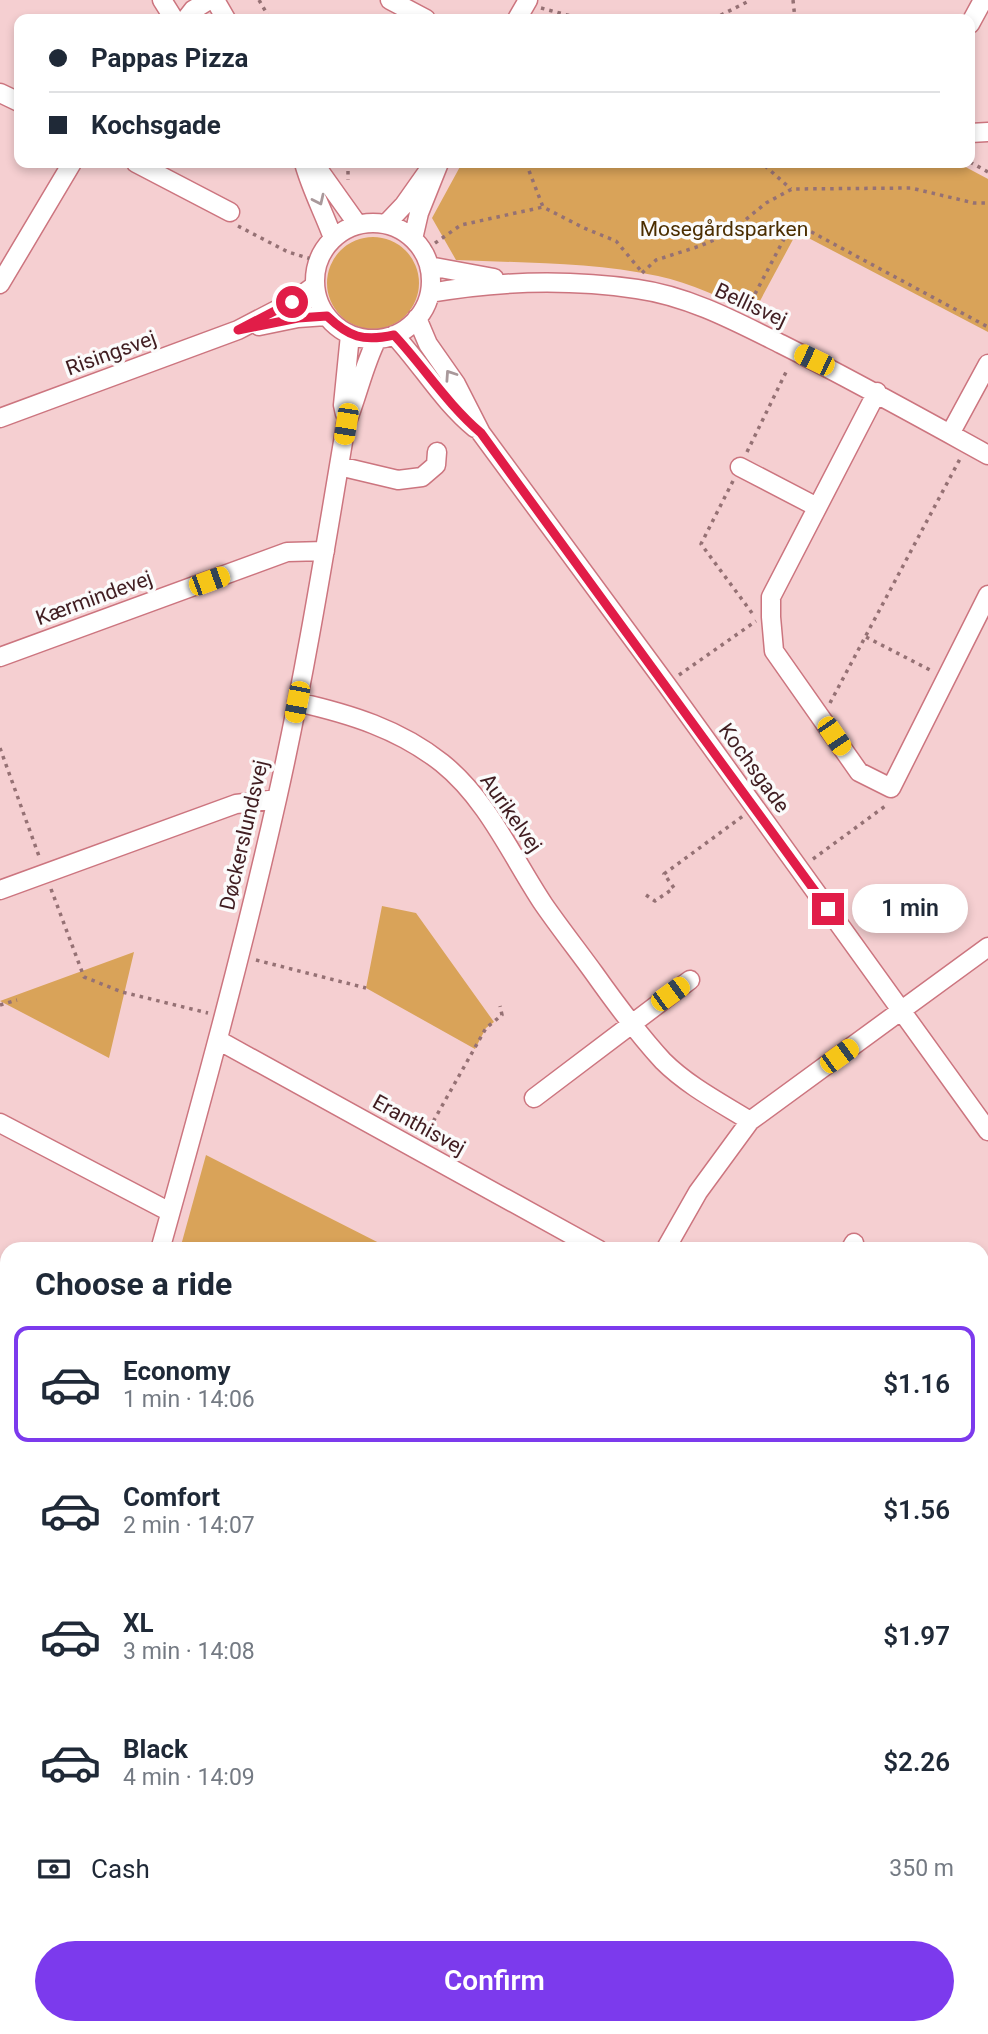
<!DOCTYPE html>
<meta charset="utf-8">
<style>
body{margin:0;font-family:Roboto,sans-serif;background:#f6f6f7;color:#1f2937;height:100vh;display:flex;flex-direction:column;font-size:26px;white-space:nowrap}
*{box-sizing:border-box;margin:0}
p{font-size:23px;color:#747a83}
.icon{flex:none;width:38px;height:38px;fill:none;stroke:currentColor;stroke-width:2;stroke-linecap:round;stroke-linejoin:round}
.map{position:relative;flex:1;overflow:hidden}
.sheet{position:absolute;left:0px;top:1242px;width:989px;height:793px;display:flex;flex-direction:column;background:#fff;border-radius:21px 21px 0 0;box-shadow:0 4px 10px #0003}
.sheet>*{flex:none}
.banner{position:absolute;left:14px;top:14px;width:961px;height:154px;border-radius:14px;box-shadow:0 4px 10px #0003;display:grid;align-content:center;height:154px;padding:0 35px;background:#fff}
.end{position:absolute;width:32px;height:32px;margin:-16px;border:9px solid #e11d48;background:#fff;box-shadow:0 0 0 4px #fff}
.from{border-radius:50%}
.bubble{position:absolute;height:49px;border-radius:24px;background:#fff;box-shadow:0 4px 10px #0003;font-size:23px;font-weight:600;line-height:49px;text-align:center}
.car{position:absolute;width:21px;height:42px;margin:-21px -10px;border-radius:9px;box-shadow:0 0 5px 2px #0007;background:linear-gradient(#f5c518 24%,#345 0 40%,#f5c518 0 76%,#345 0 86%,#f5c518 0)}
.banner b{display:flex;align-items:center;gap:24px;height:66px;font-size:26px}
.banner b+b{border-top:2px solid #e0e1e3}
.banner i{width:18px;height:18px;background:#1f2937}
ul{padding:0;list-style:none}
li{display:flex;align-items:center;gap:21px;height:116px;margin:0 14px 10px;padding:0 21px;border:4px solid transparent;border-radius:14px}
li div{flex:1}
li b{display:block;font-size:26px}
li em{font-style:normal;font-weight:600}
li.active{border-color:#7c3aed}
li>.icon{width:63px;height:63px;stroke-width:1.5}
h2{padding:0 35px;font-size:32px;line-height:84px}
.pay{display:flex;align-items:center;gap:18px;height:77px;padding:0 35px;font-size:26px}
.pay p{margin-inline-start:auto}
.action{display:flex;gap:14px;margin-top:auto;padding:14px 35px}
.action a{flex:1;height:80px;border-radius:42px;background:#7c3aed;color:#fff;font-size:28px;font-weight:600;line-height:80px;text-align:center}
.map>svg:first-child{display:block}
.green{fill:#d9a359}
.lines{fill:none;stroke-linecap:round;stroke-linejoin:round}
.minor-casing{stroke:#cc757f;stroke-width:21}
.path{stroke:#957174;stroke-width:3.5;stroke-dasharray:3.5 5;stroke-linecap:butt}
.minor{stroke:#fff;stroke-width:18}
.oneway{stroke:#a9999b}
.route{stroke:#e11d48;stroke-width:9}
.labels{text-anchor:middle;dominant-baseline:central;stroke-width:7;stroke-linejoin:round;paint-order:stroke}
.park-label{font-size:21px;fill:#4b2e00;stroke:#fbfbfb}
.street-label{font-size:21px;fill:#401d21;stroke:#fbfbfb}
</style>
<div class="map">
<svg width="988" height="2034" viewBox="0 0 988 2034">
<rect width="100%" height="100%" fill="#f5cfd1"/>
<path class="green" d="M462 163H958L988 179V332L797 232 754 312C723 299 691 283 658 276 592 262 523 263 456 260L432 218Z
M327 283a46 46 0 1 1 92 0a46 46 0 1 1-92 0Z
M382 906 416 913 494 1022 486 1028 475 1049 366 988Z
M134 952 109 1058 0 1001Z
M206 1155 391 1249H180Z
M988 1720V2034H95L97 2028H982V1724Z"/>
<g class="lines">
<g class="minor-casing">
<path id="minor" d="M162 0 174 19
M215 0 226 19
M390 0 426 19
M186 19 193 10 209 0
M517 19 528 0
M970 24 983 0
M0 93 19 102
M970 133 988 132
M136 163 230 212
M304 163C311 189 324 213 333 238
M310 163 321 173 358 225
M315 281a58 58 0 1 1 116 0a58 58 0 1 1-116 0Z
M386 224 404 205 428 171
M413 239 419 213 439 163
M429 266 494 278
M0 284 72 163
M430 293C498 281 568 279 637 289 688 296 735 321 781 344 851 379 919 417 988 455
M417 318 428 344 456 384 481 433 666 684 988 1131
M259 326 298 318 326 316
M394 335C422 365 443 402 475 428
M877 392 771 597V617L774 651 859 772 891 788 988 595
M345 414 343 405 350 335
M0 418 238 330 292 302 314 286
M950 434 988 364
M339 466 398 480 422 477 436 465 437 452
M740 467 817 507
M0 657 287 552 325 551
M297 702C350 714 399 729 442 763 488 800 512 857 544 905 560 928 578 951 594 973 616 1004 638 1034 663 1061 688 1086 721 1103 750 1121
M0 890 236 804 277 799
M218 1040 599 1250
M534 1098 690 980
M0 1123 170 1212
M160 1250C202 1100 243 950 277 799 305 675 325 549 346 424 358 395 363 367 377 339
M665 1250 698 1192 750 1121 988 947
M850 1250 854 1243
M0 1343 7 1347
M982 1356 988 1348
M982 1693 988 1690
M0 1807 7 1783
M982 1881 988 1877
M819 2028 820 2034"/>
</g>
<path class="path" d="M259 0 270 19
M793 0 795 19
M541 8 582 19
M713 19 751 0
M970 162 988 172
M346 163 348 167V180
M526 163 543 207 584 228 616 241 642 272
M757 163 764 165 791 189
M238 226 288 252 318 261
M428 248 461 225 543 207
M642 273 656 260 700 246 728 234 766 203 792 189 911 188 974 203H988
M747 309 793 222 988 327
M747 452 788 368
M733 481 701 544 752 613
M866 637 932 671
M679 675 756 621
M830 703 961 457
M0 748 40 859
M813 859 888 804
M51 889 84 977 122 992 208 1013
M646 895 655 901 674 888 664 874 743 816
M256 960 366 988
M0 1005 17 1000
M425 1136 486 1028 502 1015 500 1006
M342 2034 345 2028"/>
<use href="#minor" class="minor"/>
</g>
<defs><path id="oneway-chevron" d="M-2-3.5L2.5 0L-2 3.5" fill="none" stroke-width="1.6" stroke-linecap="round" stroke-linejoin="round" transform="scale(1.75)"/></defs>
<g class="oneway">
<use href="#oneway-chevron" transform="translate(319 200) rotate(65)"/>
<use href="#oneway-chevron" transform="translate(450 375) rotate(-124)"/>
</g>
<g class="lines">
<path class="route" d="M292 302 238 330 298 318 327 316C349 337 363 342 394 335 424 367 447 404 481 433L828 909"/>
</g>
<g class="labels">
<g class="park-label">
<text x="724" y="229">Mosegårdsparken</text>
</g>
<g class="street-label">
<text transform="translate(751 305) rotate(25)">Bellisvej</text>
<text transform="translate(111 353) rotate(-20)">Risingsvej</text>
<text transform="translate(94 598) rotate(-20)">Kærmindevej</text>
<text transform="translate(754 768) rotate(54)">Kochsgade</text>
<text transform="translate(511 813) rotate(55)">Aurikelvej</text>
<text transform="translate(244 835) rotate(-77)">Døckerslundsvej</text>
<text transform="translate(419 1125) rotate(29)">Eranthisvej</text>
</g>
</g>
</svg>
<i class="end from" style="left:292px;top:302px"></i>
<i class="end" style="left:828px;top:909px"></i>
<div class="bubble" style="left:852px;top:884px;width:116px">1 min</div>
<i class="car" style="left:814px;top:360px;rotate:296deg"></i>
<i class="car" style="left:346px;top:424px;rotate:189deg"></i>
<i class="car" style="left:209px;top:581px;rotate:70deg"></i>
<i class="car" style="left:297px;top:702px;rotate:191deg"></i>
<i class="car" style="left:834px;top:736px;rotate:146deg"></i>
<i class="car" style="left:670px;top:994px;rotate:54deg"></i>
<i class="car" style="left:839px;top:1056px;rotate:54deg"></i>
<div class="banner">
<b><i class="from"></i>Pappas Pizza</b>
<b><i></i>Kochsgade</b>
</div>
<section class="sheet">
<h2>Choose a ride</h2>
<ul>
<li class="active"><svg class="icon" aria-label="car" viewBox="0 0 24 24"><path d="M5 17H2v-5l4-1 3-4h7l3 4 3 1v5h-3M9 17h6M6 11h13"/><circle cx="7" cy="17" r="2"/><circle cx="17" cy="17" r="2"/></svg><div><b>Economy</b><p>1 min · 14:06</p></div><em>$1.16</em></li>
<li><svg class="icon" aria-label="car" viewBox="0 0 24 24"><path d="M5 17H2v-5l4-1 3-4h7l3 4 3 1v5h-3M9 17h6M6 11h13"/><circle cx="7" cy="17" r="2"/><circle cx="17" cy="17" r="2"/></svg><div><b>Comfort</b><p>2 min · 14:07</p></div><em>$1.56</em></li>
<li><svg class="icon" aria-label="car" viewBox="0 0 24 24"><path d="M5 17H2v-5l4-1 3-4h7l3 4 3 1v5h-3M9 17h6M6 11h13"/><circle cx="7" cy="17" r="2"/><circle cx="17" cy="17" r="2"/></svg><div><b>XL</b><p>3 min · 14:08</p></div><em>$1.97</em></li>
<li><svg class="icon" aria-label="car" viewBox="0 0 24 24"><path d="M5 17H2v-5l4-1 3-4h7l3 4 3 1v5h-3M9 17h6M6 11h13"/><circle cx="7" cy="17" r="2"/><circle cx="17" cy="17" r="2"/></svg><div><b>Black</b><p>4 min · 14:09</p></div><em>$2.26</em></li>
</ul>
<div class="pay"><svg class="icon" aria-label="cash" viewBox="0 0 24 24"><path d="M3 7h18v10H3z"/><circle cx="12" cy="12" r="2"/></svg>Cash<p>350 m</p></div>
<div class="action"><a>Confirm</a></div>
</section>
</div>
